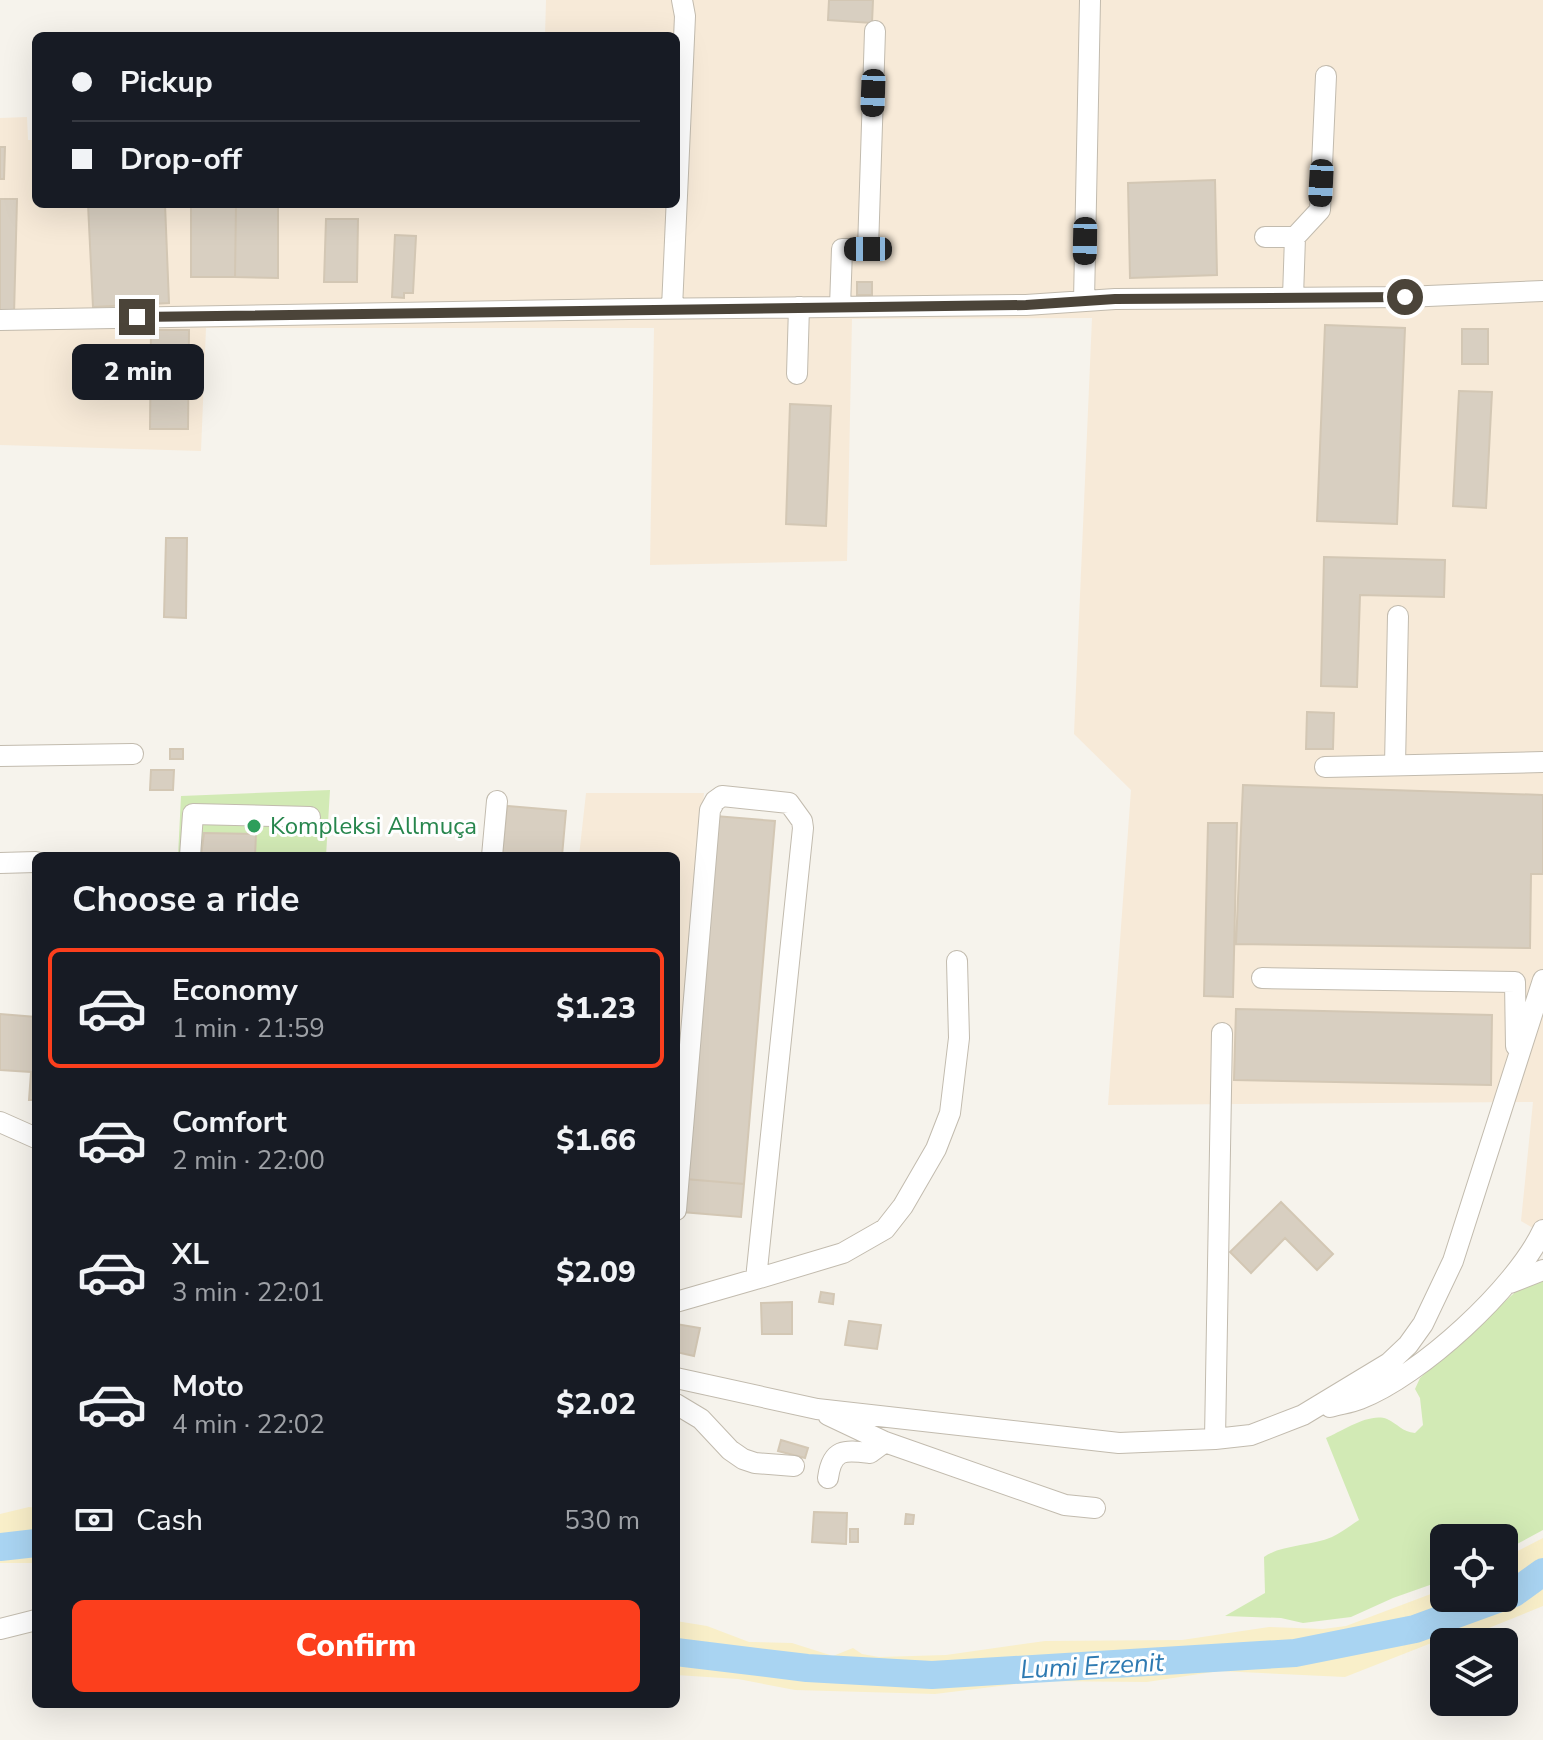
<!DOCTYPE html>
<meta charset="utf-8">
<style>
body{margin:0;font-family:"Nunito Sans",sans-serif;background:#20242c;color:#f1f3f6;height:100vh;display:flex;flex-direction:column;font-size:30px;white-space:nowrap}
*{box-sizing:border-box;margin:0}
p{font-size:26px;color:#9ea1a6}
.icon{flex:none;width:44px;height:44px;fill:none;stroke:currentColor;stroke-width:2;stroke-linecap:round;stroke-linejoin:round}
.map{position:relative;flex:1;overflow:hidden}
.details{position:absolute;left:32px;top:852px;width:648px;height:856px;display:flex;flex-direction:column;background:#171b24;border-radius:12px;box-shadow:0 8px 32px #0002}
.details>*{flex:none}
.banner{position:absolute;left:32px;top:32px;width:648px;height:176px;border-radius:12px;box-shadow:0 8px 32px #0002;display:grid;align-content:center;height:176px;padding:0 40px;background:#171b24}
.fabs{position:absolute;left:1430px;top:1524px;display:grid;gap:16px}
.fabs a{display:grid;place-items:center;width:88px;height:88px;border-radius:12px;background:#171b24;box-shadow:0 8px 32px #0002;font-size:40px}
.end{position:absolute;width:36px;height:36px;margin:-18px;border:10px solid #4b4439;background:#fff;box-shadow:0 0 0 4px #fff}
.from{border-radius:50%}
.bubble{position:absolute;height:56px;border-radius:12px;background:#171b24;box-shadow:0 8px 32px #0002;font-size:26px;font-weight:800;line-height:56px;text-align:center}
.car{position:absolute;width:24px;height:48px;margin:-24px -12px;border-radius:10px;box-shadow:0 0 6px 2px #0007;background:linear-gradient(#222 24%,#8ab4d8 0 40%,#222 0 76%,#8ab4d8 0 86%,#222 0)}
.banner b{display:flex;align-items:center;gap:28px;height:76px;font-size:30px}
.banner b+b{border-top:2px solid #363941}
.banner i{width:20px;height:20px;background:#f1f3f6}
ul{padding:0;list-style:none}
li{display:flex;align-items:center;gap:24px;height:120px;margin:0 16px 12px;padding:0 24px;border:4px solid transparent;border-radius:12px}
li div{flex:1}
li b{display:block;font-size:30px}
li em{font-style:normal;font-weight:800}
li.active{border-color:#fc3f1d}
li>.icon{width:72px;height:72px;stroke-width:1.5}
h2{padding:0 40px;font-size:36px;line-height:96px}
.pay{display:flex;align-items:center;gap:20px;height:88px;padding:0 40px;font-size:30px}
.pay p{margin-inline-start:auto}
.primary-button{display:flex;gap:16px;margin-top:auto;padding:16px 40px}
.primary-button a{flex:1;height:92px;border-radius:12px;background:#fc3f1d;color:#fff;font-size:32px;font-weight:800;line-height:92px;text-align:center}
.map>svg:first-child{display:block}
.commercial{fill:#f7ead8}
.green{fill:#d2eab5}
.sand{fill:#f9efc9}
.lines{fill:none;stroke-linecap:round;stroke-linejoin:round}
.river{stroke:#a9d4f2;stroke-width:28}
.building{fill:#d8cfc1;stroke:#d3c7b4;stroke-width:2}
.minor-casing{stroke:#c2bbae;stroke-width:22}
.minor{stroke:#fff;stroke-width:20}
.route{stroke:#4b4439;stroke-width:10}
.leisure-dot{fill:#2e9e5b;stroke:#fff;stroke-width:3}
.labels{text-anchor:middle;dominant-baseline:central;stroke-width:6;stroke-linejoin:round;paint-order:stroke}
.leisure-label{font-size:24px;fill:#27864d;stroke:#fff;text-anchor:start}
.water-label{font-size:26px;font-style:italic;fill:#2e7ab2;stroke:#fff}
</style>
<div class="map">
<svg width="1543" height="1740" viewBox="0 0 1543 1740">
<rect width="100%" height="100%" fill="#f6f3ec"/>
<path class="commercial" d="M546 0H1543V1234L1521 1221 1533 1102 1108 1105 1131 790 1074 734 1092 318 852 319 847 561 650 565 654 328H206L201 451 0 445V118L27 117 28 140H36V204H676V36H545Z
M586 793H704L676 1125V856H579Z"/>
<path class="green" d="M330 790 326 856H178L181 796Z
M1543 1280V1530L1504 1551V1538H1444V1580L1393 1598 1351 1617 1303 1623 1281 1618 1225 1616 1265 1593 1264 1557C1280 1545 1311 1546 1332 1537 1341 1533 1351 1525 1359 1520L1326 1438C1342 1431 1370 1412 1387 1419 1398 1424 1402 1432 1415 1433L1423 1425 1420 1398 1415 1389 1420 1378 1522 1286Z"/>
<path class="sand" d="M29 1507 36 1508V1563H0V1514Z
M1543 1538V1606L1469 1636 1434 1642 1345 1677 1219 1671 1147 1682 1039 1681 935 1694 795 1690 738 1679 676 1675V1621L707 1626 749 1642 792 1643 833 1656 853 1648 862 1654 879 1657 946 1655 1045 1641 1182 1640 1269 1627 1323 1629 1346 1626 1444 1589V1598H1504V1558Z"/>
<g class="lines">
<path class="river" d="M0 1547 36 1543
M1504 1597 1514 1593 1543 1572
M676 1652 807 1668 932 1675 1295 1653 1415 1629 1500 1598"/>
</g>
<path class="building" d="M829 0H873L872 23 828 20Z
M0 147H5L4 179H0Z
M1215 180 1217 275 1130 278 1128 183Z
M0 199H17L14 315H0Z
M88 204H165L169 303 93 307Z
M191 204H236L235 277H191Z
M236 204H278V278L235 277Z
M326 219H358L357 282H324Z
M395 235 416 236 413 293H404V298L392 297Z
M857 282H872V295H857Z
M1325 325 1405 328 1397 524 1317 521Z
M1462 329H1488V364H1462Z
M151 330H189L188 429H150Z
M1459 391 1492 392 1486 508 1453 506Z
M790 404 831 406 826 526 786 524Z
M166 538H187L186 618 164 617Z
M1324 557 1445 560 1444 597 1360 595 1357 687 1321 686Z
M1307 712 1334 713 1333 749H1306Z
M170 749H183V759H170Z
M151 770H174L173 790H150Z
M1243 785 1543 795V874H1531L1530 948 1236 944Z
M507 806 566 811 562 856H502Z
M715 816 775 821 744 1184 685 1179Z
M1208 823H1237L1233 997 1204 996Z
M204 833 256 834 255 856H201Z
M1236 1009 1492 1015 1491 1085 1234 1080Z
M0 1014 36 1017V1100H29L31 1072 0 1070Z
M685 1179 744 1184 741 1217 682 1212Z
M1281 1202 1333 1254 1317 1270 1285 1238 1251 1273 1230 1252Z
M821 1292 834 1294 833 1304 819 1302Z
M792 1302V1334H762L761 1303Z
M849 1321 881 1325 877 1349 845 1345Z
M676 1324 700 1328 694 1356 676 1352Z
M781 1440 808 1448 805 1458 778 1451Z
M814 1512 847 1513 846 1544 812 1542Z
M906 1514 914 1515 913 1524H905Z
M850 1529H858V1542H850Z"/>
<g class="lines">
<g class="minor-casing">
<path id="minor" d="M1265 237H1295L1293 297
M1295 237 1320 210 1326 76
M1084 301 1090 0
M840 307 842 249H868L875 31
M672 308 685 16 682 0
M0 320 629 309 1026 305 1115 299 1405 297 1543 291
M797 374 799 307
M0 756 133 754
M1395 765 1398 616
M1325 767 1543 762
M190 856 193 814 310 817
M492 856 497 801
M0 863 36 862
M1262 978 1515 982 1516 1046
M0 1122 36 1138
M676 1210 710 810 715 801 722 796 789 803 802 821 803 828 756 1279 676 1302
M756 1279 843 1253 885 1229 903 1206 936 1149 950 1113 959 1038 957 961
M1510 1283 1543 1270
M676 1378 817 1409 1119 1443 1215 1439 1251 1435 1303 1415 1389 1363 1408 1345 1423 1324 1453 1261 1543 980
M676 1404 701 1419 730 1450 743 1459 755 1463 794 1466
M1330 1407C1340 1404 1350 1403 1360 1399 1420 1376 1516 1288 1543 1230
M828 1415 885 1442 1065 1505 1095 1508
M1215 1439 1222 1033
M828 1478C832 1448 845 1450 870 1453L885 1442
M0 1629 36 1620"/>
</g>
<use href="#minor" class="minor"/>
</g>
<g class="lines">
<path class="route" d="M137 317 1026 305 1115 299 1405 297"/>
</g>
<circle class="leisure-dot" cx="254" cy="826" r="8"/>
<g class="labels">
<g class="leisure-label">
<text x="270" y="826">Kompleksi Allmuça</text>
</g>
<g class="water-label">
<text transform="translate(1092 1666) rotate(-3)">Lumi Erzenit</text>
</g>
</g>
</svg>
<div class="fabs">
<a><svg class="icon" aria-label="locate" viewBox="0 0 24 24"><circle cx="12" cy="12" r="6"/><path d="M12 2v4M12 18v4M2 12h4M18 12h4"/></svg></a>
<a><svg class="icon" aria-label="layers" viewBox="0 0 24 24"><path d="M12 4l9 5-9 5-9-5zM3 14l9 5 9-5"/></svg></a>
</div>
<i class="end from" style="left:1405px;top:297px"></i>
<i class="end" style="left:137px;top:317px"></i>
<div class="bubble" style="left:72px;top:344px;width:132px">2 min</div>
<i class="car" style="left:873px;top:93px;rotate:182deg"></i>
<i class="car" style="left:1321px;top:183px;rotate:183deg"></i>
<i class="car" style="left:1085px;top:241px;rotate:181deg"></i>
<i class="car" style="left:868px;top:249px;rotate:270deg"></i>
<div class="banner">
<b><i class="from"></i>Pickup</b>
<b><i></i>Drop-off</b>
</div>
<section class="details">
<h2>Choose a ride</h2>
<ul>
<li class="active"><svg class="icon" aria-label="car" viewBox="0 0 24 24"><path d="M5 17H2v-5l4-1 3-4h7l3 4 3 1v5h-3M9 17h6M6 11h13"/><circle cx="7" cy="17" r="2"/><circle cx="17" cy="17" r="2"/></svg><div><b>Economy</b><p>1 min · 21:59</p></div><em>$1.23</em></li>
<li><svg class="icon" aria-label="car" viewBox="0 0 24 24"><path d="M5 17H2v-5l4-1 3-4h7l3 4 3 1v5h-3M9 17h6M6 11h13"/><circle cx="7" cy="17" r="2"/><circle cx="17" cy="17" r="2"/></svg><div><b>Comfort</b><p>2 min · 22:00</p></div><em>$1.66</em></li>
<li><svg class="icon" aria-label="car" viewBox="0 0 24 24"><path d="M5 17H2v-5l4-1 3-4h7l3 4 3 1v5h-3M9 17h6M6 11h13"/><circle cx="7" cy="17" r="2"/><circle cx="17" cy="17" r="2"/></svg><div><b>XL</b><p>3 min · 22:01</p></div><em>$2.09</em></li>
<li><svg class="icon" aria-label="car" viewBox="0 0 24 24"><path d="M5 17H2v-5l4-1 3-4h7l3 4 3 1v5h-3M9 17h6M6 11h13"/><circle cx="7" cy="17" r="2"/><circle cx="17" cy="17" r="2"/></svg><div><b>Moto</b><p>4 min · 22:02</p></div><em>$2.02</em></li>
</ul>
<div class="pay"><svg class="icon" aria-label="cash" viewBox="0 0 24 24"><path d="M3 7h18v10H3z"/><circle cx="12" cy="12" r="2"/></svg>Cash<p>530 m</p></div>
<div class="primary-button"><a>Confirm</a></div>
</section>
</div>
